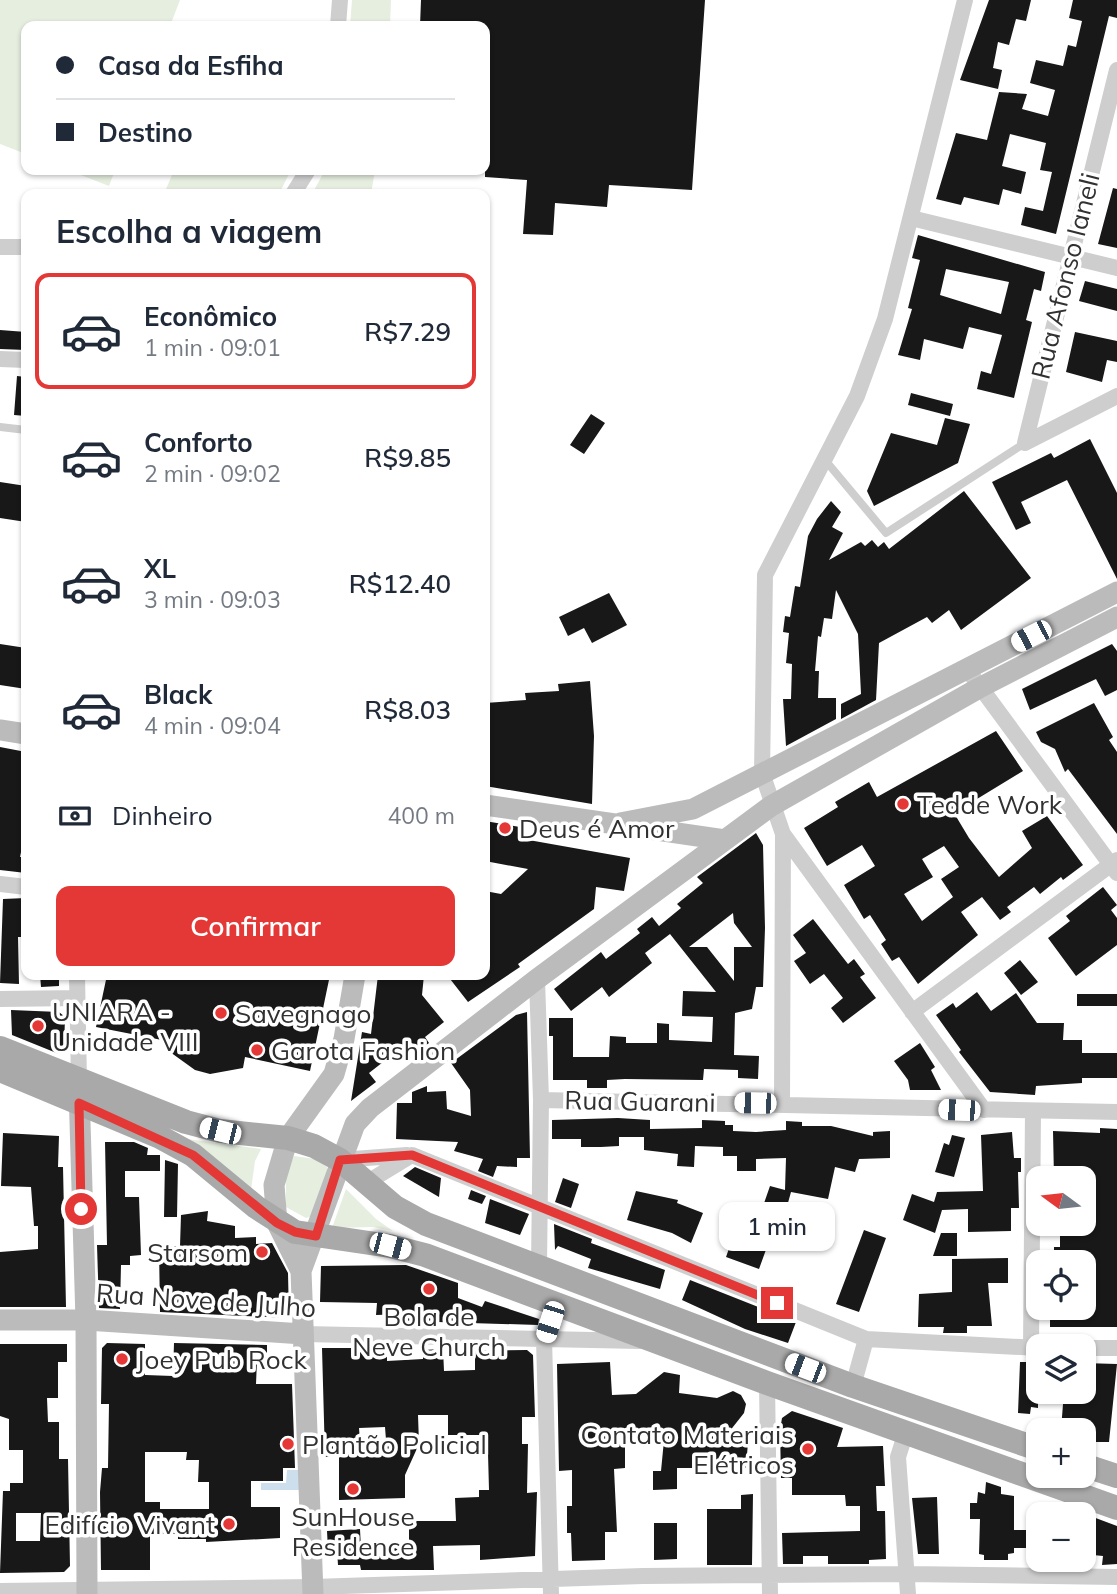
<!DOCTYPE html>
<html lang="pt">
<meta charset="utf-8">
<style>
body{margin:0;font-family:Mulish,sans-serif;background:#f6f6f7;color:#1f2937;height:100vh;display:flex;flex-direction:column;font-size:26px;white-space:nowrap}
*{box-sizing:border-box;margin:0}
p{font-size:23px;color:#747a83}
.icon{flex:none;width:38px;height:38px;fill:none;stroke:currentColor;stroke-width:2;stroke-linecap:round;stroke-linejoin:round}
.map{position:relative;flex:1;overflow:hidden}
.side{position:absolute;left:21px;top:189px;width:469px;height:791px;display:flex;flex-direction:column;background:#fff;border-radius:14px;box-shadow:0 2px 5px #0004}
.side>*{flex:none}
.guide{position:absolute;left:21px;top:21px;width:469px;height:154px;border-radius:14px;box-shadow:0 2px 5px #0004;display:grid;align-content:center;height:154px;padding:0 35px;background:#fff}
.needle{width:46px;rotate:285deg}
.buttons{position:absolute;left:1026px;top:1166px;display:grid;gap:14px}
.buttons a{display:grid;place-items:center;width:70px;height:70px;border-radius:14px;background:#fff;box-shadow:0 2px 5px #0004;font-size:35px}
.end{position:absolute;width:32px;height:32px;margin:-16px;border:9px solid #e43837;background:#fff;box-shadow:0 0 0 4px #fff}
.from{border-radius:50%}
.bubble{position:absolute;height:49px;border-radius:14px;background:#fff;box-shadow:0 2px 5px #0004;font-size:23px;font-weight:600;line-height:49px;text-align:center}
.car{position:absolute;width:21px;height:42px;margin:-21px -10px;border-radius:9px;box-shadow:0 0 5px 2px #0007;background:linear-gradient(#fff 24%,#345 0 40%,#fff 0 76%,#345 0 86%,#fff 0)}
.guide b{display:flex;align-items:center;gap:24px;height:66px;font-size:26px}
.guide b+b{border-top:2px solid #e0e1e3}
.guide i{width:18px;height:18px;background:#1f2937}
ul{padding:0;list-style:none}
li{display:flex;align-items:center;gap:21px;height:116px;margin:0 14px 10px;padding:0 21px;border:4px solid transparent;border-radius:14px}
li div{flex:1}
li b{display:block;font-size:26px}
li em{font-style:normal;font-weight:600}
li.on{border-color:#e43837}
li>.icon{width:63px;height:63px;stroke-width:1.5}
h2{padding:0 35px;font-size:32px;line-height:84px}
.pay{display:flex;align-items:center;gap:18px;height:77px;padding:0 35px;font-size:26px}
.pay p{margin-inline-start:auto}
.cta{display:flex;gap:14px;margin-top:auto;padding:14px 35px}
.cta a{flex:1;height:80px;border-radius:14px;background:#e43837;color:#fff;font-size:28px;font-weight:600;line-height:80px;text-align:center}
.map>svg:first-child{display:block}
.green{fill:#e6eee0}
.water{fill:#cddeed}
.building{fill:#181818;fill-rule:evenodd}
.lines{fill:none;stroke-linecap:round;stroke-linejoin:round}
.lane{stroke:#cecece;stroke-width:8}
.street{stroke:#cecece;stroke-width:16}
.secondary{stroke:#bbb;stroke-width:21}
.primary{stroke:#a9a9a9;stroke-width:24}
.route{stroke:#e43837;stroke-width:9}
.poi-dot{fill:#e43837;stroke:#fff;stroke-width:2.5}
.labels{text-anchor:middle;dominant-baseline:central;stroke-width:7;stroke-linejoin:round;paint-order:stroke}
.street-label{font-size:26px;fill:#313131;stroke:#fff}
.poi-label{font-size:26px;fill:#313131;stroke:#fff;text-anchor:start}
</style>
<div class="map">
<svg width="1117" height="1594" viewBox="0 0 1117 1594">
<rect width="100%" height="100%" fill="#fff"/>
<path class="green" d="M0 0H180L170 26H26V154L0 144Z
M352 0H391L390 26H350Z
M68 170H115L109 186Z
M174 170H291L279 194H164Z
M325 170H375L371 194H312Z
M187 1139 261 1149 255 1161 251 1190Z
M294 1156 315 1159 327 1167 328 1175 313 1216 306 1218 286 1207V1174Z
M346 1189 376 1219 393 1231 373 1227 332 1228Z"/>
<path class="water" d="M287 1470H299V1490H261V1483H286Z"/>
<path class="building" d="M421 0H705L692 190 609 185 607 207 555 203 553 235 523 234 527 180 485 177V26H420Z
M989 0H1031L1026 21 1016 19 1009 45 998 42 993 68 1002 70 998 89 960 80Z
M1073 0H1117V18L1109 16 1056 234 1021 225 1025 207 1043 211 1052 172 1040 170 1046 143 1010 134 1002 166 1026 172 1021 194 1003 189 999 205 964 197 961 205 936 199 956 133 987 140 999 92 1027 94 1022 109 1048 116 1055 90 1030 83 1036 60 1063 66 1068 45 1076 47 1082 21 1069 18Z
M1113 188 1117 189V248L1098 244Z
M918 235 1045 272 1041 291 1034 289 1026 320 1032 322 1014 398 977 389 981 371 991 374 1002 335 969 327 963 349 924 339 920 360 898 355 912 309 908 308 920 260 912 258ZM946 269 1009 282 1001 314 940 295Z
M1085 281 1117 289V311L1079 301Z
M0 330 26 332V350L0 349Z
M1075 332 1117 341V362L1107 360 1102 382 1066 372Z
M17 376 26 377V416L14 415Z
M911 393 953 404 950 416 908 405Z
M591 414 605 423 584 454 570 445Z
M945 418 970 424 958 463 874 506 867 491 891 433 937 445Z
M1090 439 1117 493V579L1067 480 1021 502 1031 523 1016 530 992 482 1051 453 1054 458Z
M0 482 26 486V522L0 518Z
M964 491 1031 578 961 630 949 610 932 623 927 617 879 643 876 700 841 719V704L861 694 858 634 836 590 832 619 824 618 821 637 818 636 815 671H819L818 698H836V719L786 746 783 699H791L792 664 786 663 789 633 783 632 785 616 790 617 795 586 800 587 808 536 817 519 831 501 841 512 832 527 843 533 829 560 861 542 865 546 872 540 878 547 884 542 889 549Z
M609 593 627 625 592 643 584 628 568 636 559 617Z
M0 644 26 648V689L0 685Z
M1112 644 1117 651V690L1105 696 1096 679 1030 710 1022 689Z
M590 681 594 736 592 804 485 786V703L526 700 525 693 559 691 558 684Z
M1094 703 1113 737 1109 740 1117 752V834L1068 769 1065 772 1055 749 1041 742 1036 732Z
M996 731 1023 771 954 813 969 838 999 877 1032 848 1022 831 1047 816 1083 865 1063 880 1061 877 1040 894 1034 887 1007 907 1011 912 1000 920 982 897 961 912 978 935 918 984 899 957 892 961 881 944 886 940 870 915 864 919 844 885 875 866 862 845 827 866 804 828 838 807 835 802 869 782 877 797ZM944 846 959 867 941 879 953 897 922 921 904 894 933 877 922 859Z
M0 747 26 752V828L20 857H26V873L0 870Z
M485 821 526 828 523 839 630 858 624 891 596 887 594 909 518 964 520 967 468 1002 447 975H485V891L501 894 528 869 485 861Z
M756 833 763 845 765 928 763 987H756L752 1009 735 1013 734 1055 759 1056 758 1079 738 1078V1070L704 1069 703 1080 625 1079 607 1080V1088H587V1080H553V1036H549V1018H573V1057H609L610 1036 626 1037V1043H657V1023L669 1024V1040L712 1042 713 1017 682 1016 683 991 716 992 670 934 645 953 652 963 609 997 602 987 571 1011 554 989 601 952 606 959 640 933 637 929 652 917 659 926 681 908 677 904 703 883 697 877ZM733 913 734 923 752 947H734V981L707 947H689Z
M1103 887 1117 905 1111 910 1117 918V945L1076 976 1048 938 1070 921 1066 916Z
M26 898V937H18L19 984 0 983 3 899Z
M813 919 848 964 854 959 865 974 860 977 876 998 843 1023 831 1008 843 998 824 974 810 984 794 961 806 953 793 935Z
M1020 960 1038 982 1021 995 1004 973Z
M40 975H59V986L41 987Z
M107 975H330L310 1071 245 1057 243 1068 210 1074 195 1070 170 1052 172 1042 96 1027Z
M378 975H424L422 995 444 1022 425 1037 429 1043 418 1051 410 1041 369 1073 376 1082 351 1101 362 1032 371 1034Z
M977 992 991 1011 1016 993 1037 1023H1064L1063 1040H1082V1053H1117V1078H1082V1083L1036 1086 1035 1095 990 1092 959 1052 961 1050 936 1015 953 1003 956 1008Z
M1077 994H1117V1006H1077Z
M11 1010 59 1012 65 1017 64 1049 59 1054 12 1035Z
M527 1012 530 1158H517V1167L497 1166 493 1177 478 1171 483 1159 454 1151 458 1142 396 1139 397 1103H412V1092L427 1086V1092L446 1091 447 1109 471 1116 470 1090 451 1063 516 1015Z
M920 1043 935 1067 931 1070 941 1090H910L908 1080 894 1061Z
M618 1118 650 1120V1129L702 1128V1120L725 1121V1125H733V1131L756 1132 786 1130V1121L802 1122V1126H831L873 1136V1132L890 1131V1158L859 1159 855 1172 835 1167 828 1199 791 1192 786 1210 781 1208 759 1269 726 1257 745 1203 762 1209 770 1186 785 1190 786 1158 756 1159V1171H737V1156H723V1147L695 1146 694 1167 677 1166 678 1154 644 1150V1137H619V1146L601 1147H581V1139H552V1120Z
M1100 1128 1117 1129V1327H1050V1307H1083V1262H1054V1247H1060V1223H1083V1178H1054L1053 1131 1100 1133Z
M1012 1132 1014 1158H1021V1172H1018L1019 1208H1011V1231L968 1232V1209L942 1210 935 1233 903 1220 912 1194 934 1202 937 1192 983 1191 981 1135Z
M3 1133 59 1136 58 1167H63L66 1307H0V1252L38 1249V1226H34L31 1187 1 1186Z
M952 1135 965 1138 954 1177 935 1172 944 1143 949 1145Z
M105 1142H134L148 1148 147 1155H160V1171H125V1197H139L141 1255 130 1256V1265H121L120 1309 99 1308 97 1245H107Z
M165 1160 178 1164 177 1217H164Z
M415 1167 441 1178 439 1197 403 1176Z
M563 1178 579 1184 571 1208 555 1202Z
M471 1190 486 1196 482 1204 468 1199Z
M636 1191 678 1200 677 1203 703 1213 691 1243 672 1233 627 1220Z
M490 1199 529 1214 520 1235 485 1223Z
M208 1211 207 1221 235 1226V1238L256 1237V1244L272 1243 288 1273 289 1318 160 1312 159 1247 180 1246 181 1215Z
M554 1224 592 1239 591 1243 665 1270 660 1289 588 1268 591 1259 558 1246 555 1250Z
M864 1230 886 1238 859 1312 836 1304Z
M941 1233H957V1256H933Z
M1008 1258V1283H988L992 1326H967V1333H943L944 1327H918L919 1294 952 1292V1259Z
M406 1265 458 1283V1298L482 1307 485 1301 539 1319 538 1325 405 1321 407 1314 376 1315 377 1303 320 1302 321 1266Z
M690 1280 796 1322 788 1343 745 1329 682 1300Z
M107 1343 145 1344V1375L173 1376 174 1343 267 1345V1360H257L256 1384H292L295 1468H283V1481H251V1507H280V1538L206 1542V1539H178V1534H150V1570H101L100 1492 102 1468H108L109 1404H101L102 1348ZM145 1452H187L186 1460H199L198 1482H209V1509H160V1502H145Z
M0 1344H67V1362H58V1398H47L48 1422H59V1459H68L70 1566 64 1572 0 1573 3 1491H10V1483H23V1450H9V1419L0 1416ZM16 1513H41L40 1541H16Z
M322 1348H387V1361L423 1359V1350L443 1349 444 1371 475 1370V1351L527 1350 533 1355 535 1417H522V1444H528L527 1493 537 1492 535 1556 480 1560V1545L433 1546 434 1570H361L360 1565H338L337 1550H328L327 1531 360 1529 361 1549H392V1542L409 1543V1521H456L455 1498 479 1497V1490H489L488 1453H479L480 1435H448V1415H418L419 1444 405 1475V1498L339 1500V1455L325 1457ZM385 1427 387 1453 361 1454 359 1428Z
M610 1362 612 1395 636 1394 664 1372 680 1375 679 1393 717 1398 733 1391 741 1395 746 1404 744 1413 729 1432 740 1433V1442H748L746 1468H677V1489L653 1490V1471H661L665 1430 625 1428V1468L614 1469 617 1532H605V1560L572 1561 571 1533H567V1506H572V1470L559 1471 557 1364Z
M1020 1362H1038V1408L1031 1407 1030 1414 1018 1413Z
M1083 1363 1117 1364 1109 1442H1092L1093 1437 1083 1436V1430H1061L1064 1391H1083Z
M792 1411 843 1428 837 1447 883 1446 885 1486H876L877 1511H885L886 1559 869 1560V1564H828V1556H803V1564H783L782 1533 860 1531V1506H846L845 1495H792V1478H781L780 1430 782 1418Z
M986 1482 1001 1487V1494L1014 1496V1530H1038V1548H1014V1553L1008 1554V1560H984V1555L979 1554 980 1519H970V1503H977L978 1492 985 1494Z
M753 1494 752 1565H707V1509H741V1495Z
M937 1497 939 1554H918L912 1498Z
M1085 1514 1117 1526V1564L1102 1565 1103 1556 1083 1554Z
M654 1523H677V1559L654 1560Z"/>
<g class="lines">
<path class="lane" d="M0 427 26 430
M825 460 886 533 1025 443"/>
<path class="street" d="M965 0 885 319 857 396 765 575 762 773 783 834 984 1110
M338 26 340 0
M293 194 308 170
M911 218 1117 268
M0 247H26
M0 359 26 360
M1025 443 1117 70
M1025 443 1117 396
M967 669 1117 873
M0 884 26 887
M77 975 79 1082
M537 979 541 1100 539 1265
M0 999 77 998
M912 1012 1117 860
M541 1100 1117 1112
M782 1104 783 834
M340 1160 407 1155
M366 1183 412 1155 866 1339 1038 1348
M303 1334 640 1341
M1031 1348 1033 1111
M1083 1348H1117
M767 1383 770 1594
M853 1386 866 1339
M906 1432 898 1457 908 1594
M0 1591 313 1587 643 1576 907 1574 1117 1577
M551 1594 544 1339 555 1305"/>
<path class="secondary" d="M0 730 26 734
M485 805 725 840
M620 823 693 809 1117 592
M79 1089 86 1320 87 1594
M301 1271 355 1124 370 1108 537 979 771 806 979 688 1117 617
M0 1320H86L303 1334
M313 1594 301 1271 277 1223 274 1185 288 1138 334 1074 344 1039 355 975"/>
<path class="primary" d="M0 1048 186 1122 220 1131 288 1138 314 1146 340 1160 395 1207 426 1224 853 1386 1038 1449
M0 1070 160 1137 193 1155 256 1207 295 1232 390 1246 425 1255 767 1383 1117 1508
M1083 1465 1117 1476"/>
</g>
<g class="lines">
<path class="route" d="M81 1209 79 1103 193 1155 277 1223 295 1232 316 1236 340 1160 412 1155 777 1303"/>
</g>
<g class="poi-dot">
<circle cx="903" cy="804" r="7"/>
<circle cx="505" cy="828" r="7"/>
<circle cx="221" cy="1013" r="7"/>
<circle cx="38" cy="1026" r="7"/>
<circle cx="257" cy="1050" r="7"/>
<circle cx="262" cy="1252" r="7"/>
<circle cx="429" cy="1289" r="7"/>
<circle cx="122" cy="1359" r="7"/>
<circle cx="288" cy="1444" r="7"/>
<circle cx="808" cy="1449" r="7"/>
<circle cx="353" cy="1489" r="7"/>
<circle cx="229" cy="1524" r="7"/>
</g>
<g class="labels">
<g class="street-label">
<text transform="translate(1065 276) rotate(-76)">Rua Afonso Ianeli</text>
<text transform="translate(640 1101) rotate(1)">Rua Guarani</text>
<text transform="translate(206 1300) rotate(4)">Rua Nove de Julho</text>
</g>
<g class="poi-label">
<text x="917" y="804">Tedde Work</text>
<text x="519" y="828">Deus é Amor</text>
<text x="52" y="1011">UNIARA -<tspan x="52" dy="30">Unidade VIII</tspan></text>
<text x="235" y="1013">Savegnago</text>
<text x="271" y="1050">Garota Fashion</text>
<text x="248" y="1252" text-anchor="end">Starsom</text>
<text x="429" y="1316" text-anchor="middle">Bola de<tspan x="429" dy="30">Neve Church</tspan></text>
<text x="136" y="1359">Joey Pub Rock</text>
<text x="794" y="1434" text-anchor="end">Contato Materiais<tspan x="794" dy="30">Elétricos</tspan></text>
<text x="302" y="1444">Plantão Policial</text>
<text x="353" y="1516" text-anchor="middle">SunHouse<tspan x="353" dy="30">Residence</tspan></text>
<text x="215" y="1524" text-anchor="end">Edifício Vivant</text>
</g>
</g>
</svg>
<div class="buttons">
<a><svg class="needle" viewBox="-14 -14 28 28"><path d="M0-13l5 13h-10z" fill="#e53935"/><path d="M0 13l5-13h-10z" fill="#747a83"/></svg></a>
<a><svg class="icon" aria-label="locate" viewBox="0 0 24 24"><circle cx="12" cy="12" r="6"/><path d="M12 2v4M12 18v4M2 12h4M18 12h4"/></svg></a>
<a><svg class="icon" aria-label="layers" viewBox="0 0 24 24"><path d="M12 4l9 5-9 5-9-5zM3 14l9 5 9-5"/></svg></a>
<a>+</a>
<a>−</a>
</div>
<i class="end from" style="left:81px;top:1209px"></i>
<i class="end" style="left:777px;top:1303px"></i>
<div class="bubble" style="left:719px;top:1202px;width:116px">1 min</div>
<i class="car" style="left:1031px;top:636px;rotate:243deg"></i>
<i class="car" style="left:755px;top:1103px;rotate:271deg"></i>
<i class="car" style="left:959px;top:1110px;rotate:272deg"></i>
<i class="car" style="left:220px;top:1131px;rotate:284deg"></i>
<i class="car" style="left:390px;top:1246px;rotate:105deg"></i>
<i class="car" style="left:550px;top:1322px;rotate:198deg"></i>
<i class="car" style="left:805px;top:1368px;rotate:291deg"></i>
<div class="guide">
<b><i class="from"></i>Casa da Esfiha</b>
<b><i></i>Destino</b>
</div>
<section class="side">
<h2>Escolha a viagem</h2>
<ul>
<li class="on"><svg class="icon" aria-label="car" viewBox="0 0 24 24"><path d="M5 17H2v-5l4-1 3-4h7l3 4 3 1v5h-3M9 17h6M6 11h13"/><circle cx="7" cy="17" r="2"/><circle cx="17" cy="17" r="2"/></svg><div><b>Econômico</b><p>1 min · 09:01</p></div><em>R$7.29</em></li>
<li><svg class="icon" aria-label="car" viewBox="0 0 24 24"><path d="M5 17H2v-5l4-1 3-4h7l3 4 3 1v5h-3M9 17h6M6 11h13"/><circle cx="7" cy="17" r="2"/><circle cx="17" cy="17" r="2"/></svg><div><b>Conforto</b><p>2 min · 09:02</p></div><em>R$9.85</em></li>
<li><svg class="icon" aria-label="car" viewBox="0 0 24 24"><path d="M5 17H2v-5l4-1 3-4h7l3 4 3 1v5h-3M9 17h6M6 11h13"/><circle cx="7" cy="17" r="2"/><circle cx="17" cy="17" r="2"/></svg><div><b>XL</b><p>3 min · 09:03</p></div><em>R$12.40</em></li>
<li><svg class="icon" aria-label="car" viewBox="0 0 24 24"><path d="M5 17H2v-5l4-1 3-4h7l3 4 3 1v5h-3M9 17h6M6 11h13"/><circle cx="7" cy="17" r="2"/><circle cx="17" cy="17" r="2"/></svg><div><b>Black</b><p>4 min · 09:04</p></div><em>R$8.03</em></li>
</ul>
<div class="pay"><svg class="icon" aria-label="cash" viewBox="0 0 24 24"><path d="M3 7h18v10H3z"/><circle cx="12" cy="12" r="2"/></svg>Dinheiro<p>400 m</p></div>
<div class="cta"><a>Confirmar</a></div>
</section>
</div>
